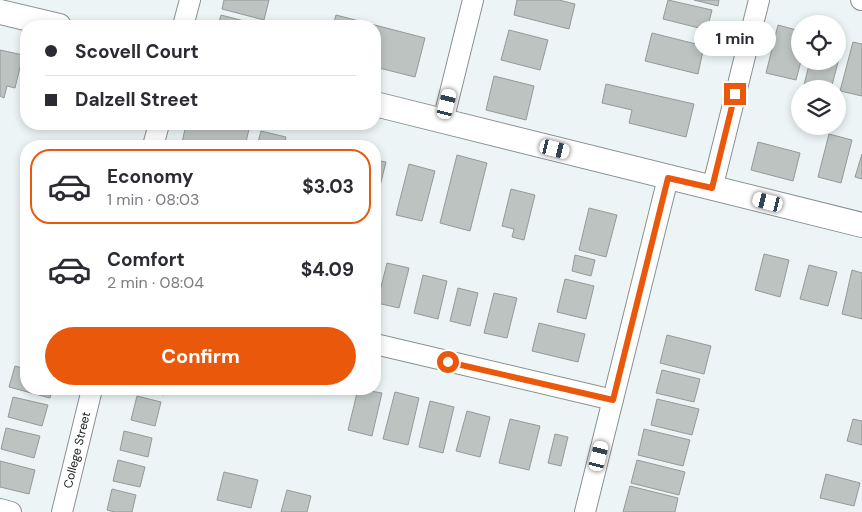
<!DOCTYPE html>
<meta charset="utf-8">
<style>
body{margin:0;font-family:"DM Sans",sans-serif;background:#f2f2f3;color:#2b2b33;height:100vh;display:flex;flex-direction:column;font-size:19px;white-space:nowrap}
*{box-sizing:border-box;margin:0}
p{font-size:16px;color:#7c7c81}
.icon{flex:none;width:28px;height:28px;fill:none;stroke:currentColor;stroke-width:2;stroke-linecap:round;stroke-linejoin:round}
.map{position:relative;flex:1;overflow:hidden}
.drawer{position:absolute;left:20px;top:140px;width:361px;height:255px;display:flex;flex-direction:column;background:#fff;border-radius:20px;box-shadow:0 2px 8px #0003}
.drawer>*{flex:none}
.hud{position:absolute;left:20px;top:20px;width:361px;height:110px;border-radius:20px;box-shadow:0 2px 8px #0003;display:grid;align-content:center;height:110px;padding:0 25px;background:#fff}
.tools{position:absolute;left:791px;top:15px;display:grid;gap:10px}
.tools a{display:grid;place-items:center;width:55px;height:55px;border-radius:50%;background:#fff;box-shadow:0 2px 8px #0003;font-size:25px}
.end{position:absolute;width:22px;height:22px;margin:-11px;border:6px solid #ea580c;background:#fff;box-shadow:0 0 0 2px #fff}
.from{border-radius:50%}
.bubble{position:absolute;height:35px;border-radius:18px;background:#fff;box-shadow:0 2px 8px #0003;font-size:16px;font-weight:700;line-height:35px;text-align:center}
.car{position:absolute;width:15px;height:30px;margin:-15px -8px;border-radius:6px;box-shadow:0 0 4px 1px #0007;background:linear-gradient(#fff 24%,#345 0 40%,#fff 0 76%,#345 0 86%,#fff 0)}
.hud b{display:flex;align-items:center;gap:18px;height:48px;font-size:19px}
.hud b+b{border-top:1px solid #e1e1e2}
.hud i{width:12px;height:12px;background:#2b2b33}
ul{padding:9px 0 0;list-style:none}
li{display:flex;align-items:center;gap:15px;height:75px;margin:0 10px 8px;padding:0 15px;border:2px solid transparent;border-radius:20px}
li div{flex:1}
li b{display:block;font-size:19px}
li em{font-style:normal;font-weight:700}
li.active{border-color:#ea580c}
li>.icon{width:45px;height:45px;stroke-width:1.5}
.button{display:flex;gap:10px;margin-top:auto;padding:10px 25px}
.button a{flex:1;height:58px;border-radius:30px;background:#ea580c;color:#fff;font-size:20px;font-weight:700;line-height:58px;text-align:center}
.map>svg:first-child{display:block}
.building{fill:#bcc3c1;stroke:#939a98}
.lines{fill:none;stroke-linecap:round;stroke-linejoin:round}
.minor-casing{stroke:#8a9192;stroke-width:22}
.tertiary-casing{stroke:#8a9192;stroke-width:26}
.minor{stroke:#fff;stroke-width:20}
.tertiary{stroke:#fff;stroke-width:24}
.route{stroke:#ea580c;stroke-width:6}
.labels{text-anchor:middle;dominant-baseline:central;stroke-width:4;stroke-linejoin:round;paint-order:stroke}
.street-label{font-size:12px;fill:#161919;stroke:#fff}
</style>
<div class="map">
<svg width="862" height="512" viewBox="0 0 862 512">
<rect width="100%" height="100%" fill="#ecf4f5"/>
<path class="building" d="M224 0H269L264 20 222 9Z
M517 0H559L575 4 569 29 514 15Z
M668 0 712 10 707 30 663 19Z
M694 0H719L718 6Z
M221 15 248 22 247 26H218Z
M336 15 425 38 415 77 375 67V26H333Z
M778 25 800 31 801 61 796 80 766 73Z
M509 30 548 40 540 70 501 60Z
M652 33 704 46 698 74 645 61Z
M838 42 843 43 831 89H821L804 85 810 61H838Z
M853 42 862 44V96L840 91Z
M0 50 23 55 15 88 7 86 4 98 0 96Z
M494 76 534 86 526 120 486 110Z
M606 84 694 104 686 137 629 123 632 110 602 103Z
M186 124H246L250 125 245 146 231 143 230 146H195L182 143Z
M261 131 286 137 284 146H257Z
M829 134 852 140 841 183 818 177Z
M758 142 800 153 793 181 751 170Z
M862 154V179L855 177Z
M457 155 487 163 470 231 440 223Z
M375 160 386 162 375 206Z
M409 164 435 171 422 221 396 215Z
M511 189 535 195 524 240 512 237 514 229 502 226Z
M589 208 617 215 606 257 579 250Z
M764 254 789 260 780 297 755 290Z
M575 255 595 260 591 276 572 271Z
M387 263 409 268 399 308 377 303Z
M809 265 837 272 828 306 800 299Z
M852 270 862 273V319L842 314Z
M423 275 447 281 438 319 414 313Z
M565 279 594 286 586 319 557 312Z
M458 288 478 293 470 326 450 321Z
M494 293 517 298 507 338 484 333Z
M539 323 585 334 578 362 532 351Z
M667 335 711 346 704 374 660 363Z
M15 366 26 369V389H52L50 398 9 387Z
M662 370 700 379 694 402 656 393Z
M141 389H165L164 395Z
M358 389 382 393 372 436 348 430Z
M395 392 419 398 408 445 383 439Z
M137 396 161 402 155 426 131 420Z
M13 397 48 405 42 426 8 417Z
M657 399 699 409 692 435 651 425Z
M430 401 454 407 443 453 419 447Z
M467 411 490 417 480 457 456 451Z
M510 419 540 426 529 470 499 463Z
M853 419 862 421V445L847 441Z
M6 428 40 436 34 458 1 449Z
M644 429 690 440 683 466 638 455Z
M124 431 152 438 148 457 120 450Z
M555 434 568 437 561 466 548 463Z
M118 460 145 467 140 487 113 481Z
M637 460 685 472 679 495 631 483Z
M0 461 35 470 29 494 0 487Z
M224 472 258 480 251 508 217 500Z
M826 474 860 483 854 506 820 498Z
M630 486 678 498 675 512H623Z
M112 489 136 495 132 512H115L107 510Z
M287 490 311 496 307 512H281Z"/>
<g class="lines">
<g class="minor-casing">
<path id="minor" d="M861 0H862
M183 26 190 0
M443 121 473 0
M153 146 159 124
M712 189 759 0
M375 344 613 400
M0 509 11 512
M62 512 92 389
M585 512 668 178"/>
</g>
<g class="tertiary-casing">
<path id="tertiary" d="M0 12 59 26
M375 104 862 225"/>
</g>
<use href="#minor" class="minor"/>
<use href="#tertiary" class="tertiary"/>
</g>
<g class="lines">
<path class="route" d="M448 362 613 400 668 178 712 188 735 94"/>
</g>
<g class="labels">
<g class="street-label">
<text transform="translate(77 450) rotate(-76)">College Street</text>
</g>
</g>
</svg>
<div class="tools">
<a><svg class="icon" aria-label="locate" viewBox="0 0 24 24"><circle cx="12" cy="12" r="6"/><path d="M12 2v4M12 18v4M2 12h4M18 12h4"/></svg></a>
<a><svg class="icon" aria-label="layers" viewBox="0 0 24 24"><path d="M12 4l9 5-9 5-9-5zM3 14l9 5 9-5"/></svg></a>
</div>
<i class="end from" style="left:448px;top:362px"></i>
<i class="end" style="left:735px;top:94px"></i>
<div class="bubble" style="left:694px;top:21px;width:82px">1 min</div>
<i class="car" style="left:447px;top:104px;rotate:14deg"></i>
<i class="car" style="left:555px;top:149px;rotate:104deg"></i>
<i class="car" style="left:768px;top:202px;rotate:284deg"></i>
<i class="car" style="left:599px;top:456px;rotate:14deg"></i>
<div class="hud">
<b><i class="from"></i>Scovell Court</b>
<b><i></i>Dalzell Street</b>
</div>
<section class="drawer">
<ul>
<li class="active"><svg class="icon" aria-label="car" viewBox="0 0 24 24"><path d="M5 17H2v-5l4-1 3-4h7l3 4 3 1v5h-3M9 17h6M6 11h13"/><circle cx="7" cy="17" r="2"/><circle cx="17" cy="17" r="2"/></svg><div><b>Economy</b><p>1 min · 08:03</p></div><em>$3.03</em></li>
<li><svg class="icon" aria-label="car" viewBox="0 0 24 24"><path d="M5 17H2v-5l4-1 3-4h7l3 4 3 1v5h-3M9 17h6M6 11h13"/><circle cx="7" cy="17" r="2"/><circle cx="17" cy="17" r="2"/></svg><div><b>Comfort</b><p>2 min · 08:04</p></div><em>$4.09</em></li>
</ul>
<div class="button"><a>Confirm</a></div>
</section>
</div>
